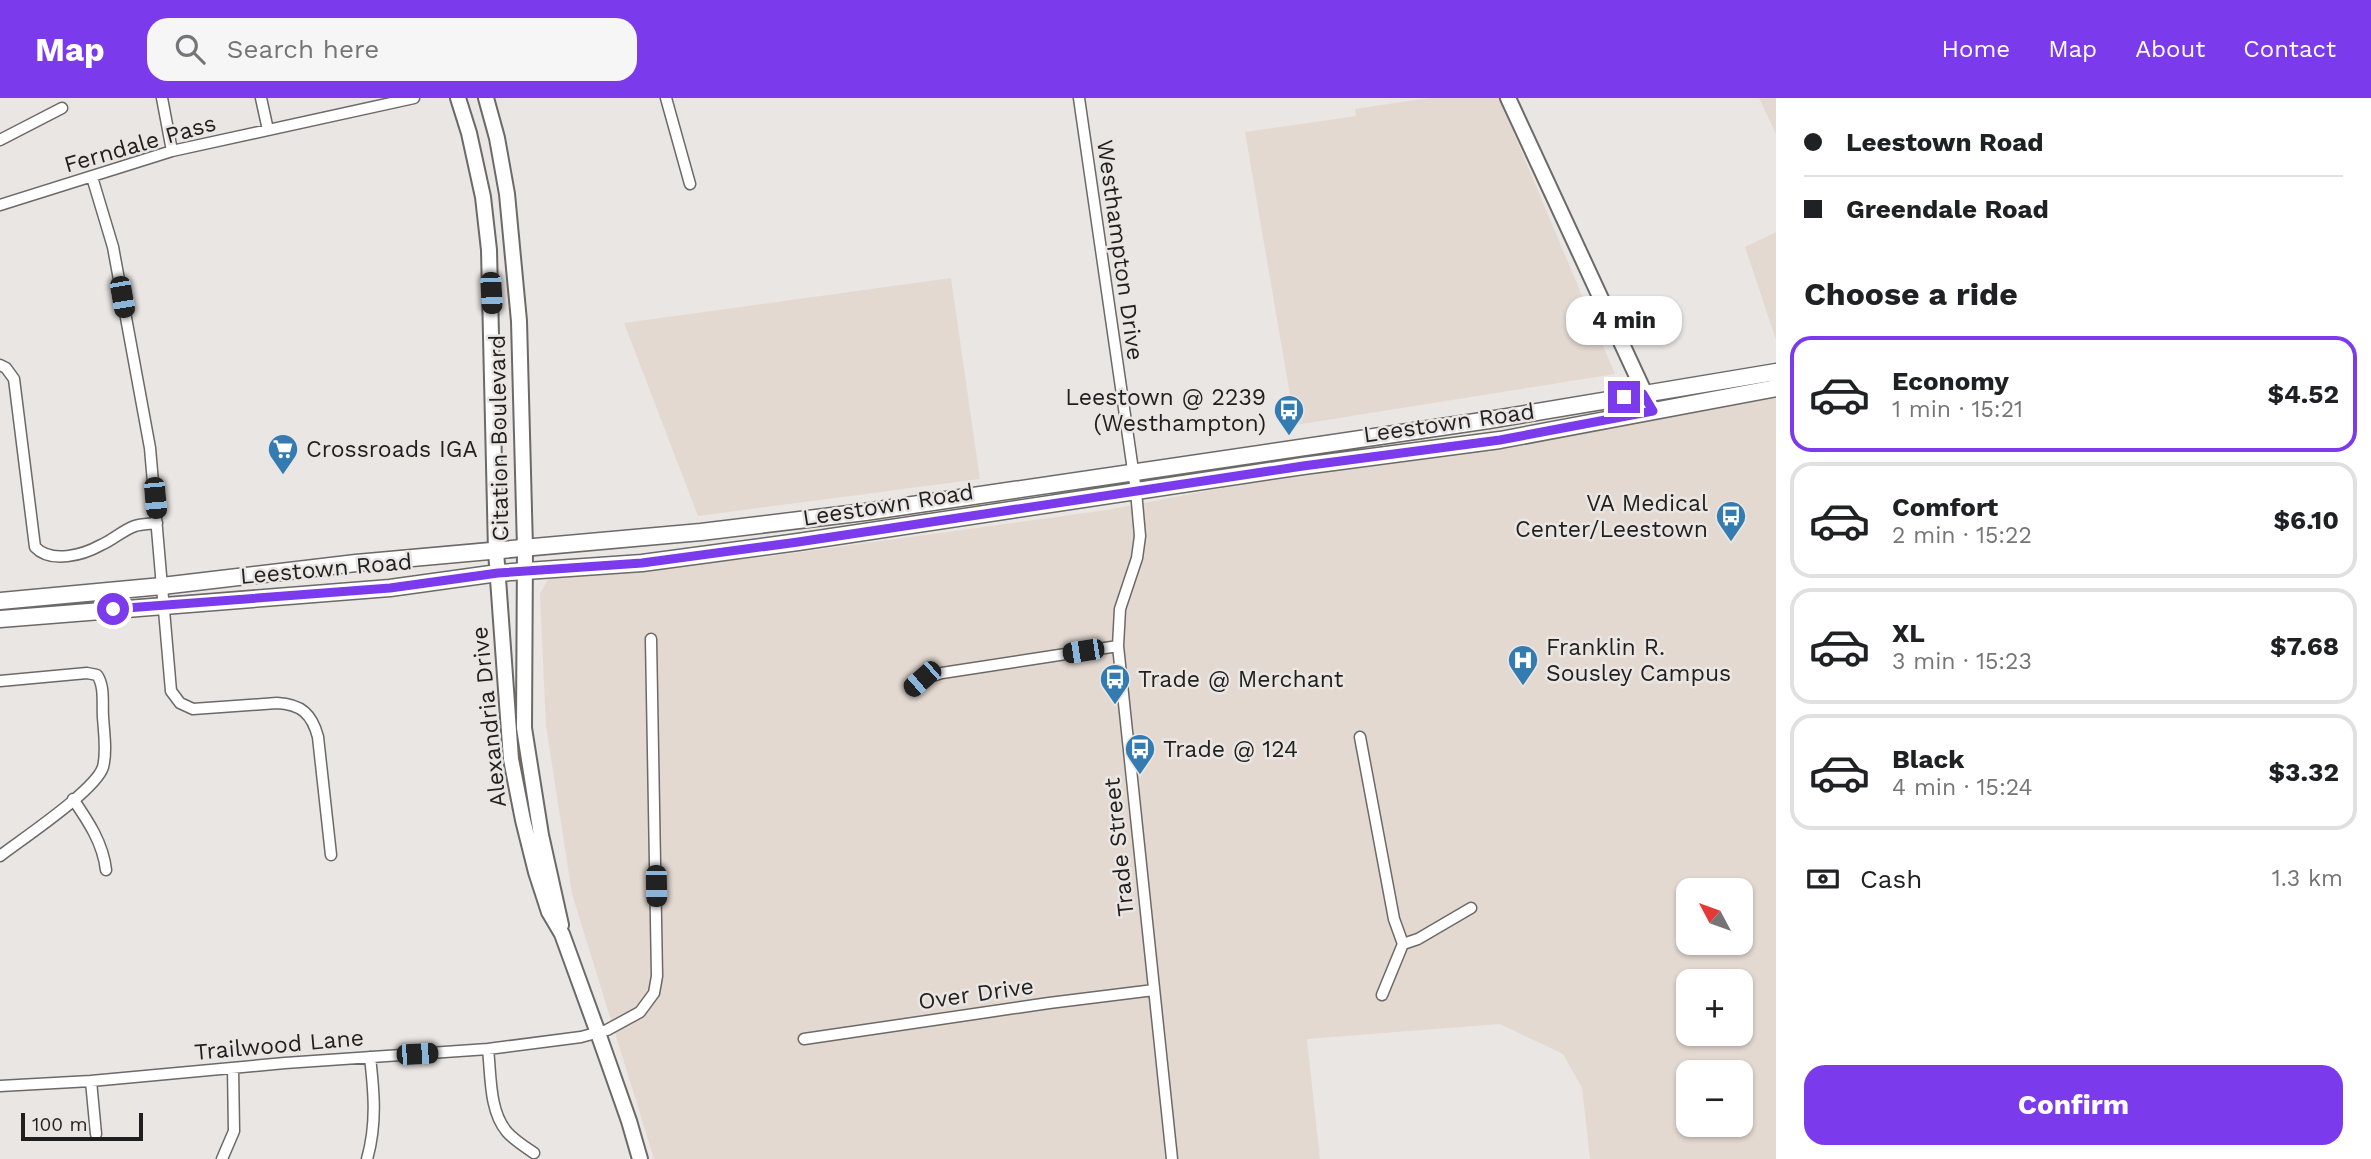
<!DOCTYPE html>
<meta charset="utf-8">
<style>
body{margin:0;font-family:"Work Sans",sans-serif;background:#f6f6f6;color:#202124;height:100vh;display:flex;flex-direction:column;font-size:26px;white-space:nowrap}
*{box-sizing:border-box;margin:0}
p{font-size:23px;color:#757577}
.icon{flex:none;width:38px;height:38px;fill:none;stroke:currentColor;stroke-width:2;stroke-linecap:round;stroke-linejoin:round}
.map{position:relative;flex:1;overflow:hidden}
.drawer{display:flex;flex-direction:column;background:#fff;width:595px}
.drawer>*{flex:none}
.banner{display:grid;align-content:center;height:154px;padding:0 28px;background:#fff}
.needle{width:46px;rotate:311deg}
.controls{position:absolute;left:1676px;top:780px;display:grid;gap:14px}
.controls a{display:grid;place-items:center;width:77px;height:77px;border-radius:14px;background:#fff;box-shadow:0 2px 5px #0004;font-size:35px}
.scale{position:absolute;left:21px;bottom:18px;width:122px;box-sizing:border-box;padding-left:7px;border:4px solid #201f1e;border-top:0;font-size:19px;line-height:24px;white-space:nowrap;color:#201f1e;-webkit-text-stroke:5px #eae6e4;paint-order:stroke}
.end{position:absolute;width:32px;height:32px;margin:-16px;border:9px solid #7c3aed;background:#fff;box-shadow:0 0 0 4px #fff}
.from{border-radius:50%}
.bubble{position:absolute;height:49px;border-radius:21px;background:#fff;box-shadow:0 2px 5px #0004;font-size:23px;font-weight:700;line-height:49px;text-align:center}
.car{position:absolute;width:21px;height:42px;margin:-21px -10px;border-radius:9px;box-shadow:0 0 5px 2px #0007;background:linear-gradient(#222 24%,#8ab4d8 0 40%,#222 0 76%,#8ab4d8 0 86%,#222 0)}
.banner b{display:flex;align-items:center;gap:24px;height:66px;font-size:26px}
.banner b+b{border-top:2px solid #e0e0e0}
.banner i{width:18px;height:18px;background:#202124}
ul{padding:0;list-style:none}
li{display:flex;align-items:center;gap:21px;height:116px;margin:0 14px 10px;padding:0 14px;border:4px solid #e0e0e0;border-radius:21px}
li div{flex:1}
li b{display:block;font-size:26px}
li em{font-style:normal;font-weight:700}
li.selected{border-color:#7c3aed}
li>.icon{width:63px;height:63px;stroke-width:1.5}
h2{padding:0 28px;font-size:32px;line-height:84px}
.pay{display:flex;align-items:center;gap:18px;height:77px;padding:0 28px;font-size:26px}
.pay p{margin-inline-start:auto}
.action{display:flex;gap:14px;margin-top:auto;padding:14px 28px}
.action a{flex:1;height:80px;border-radius:21px;background:#7c3aed;color:#fff;font-size:28px;font-weight:700;line-height:80px;text-align:center}
header{display:flex;align-items:center;gap:42px;box-sizing:border-box;height:98px;padding:0 35px;background:#7c3aed;color:#fff}
header strong{font-size:33px}
nav{display:flex;gap:38px;margin-inline-start:auto;font-size:24px}
.search{width:490px;height:63px;background:#f6f6f6;display:flex;align-items:center;gap:18px;box-sizing:border-box;padding:0 24px;border-radius:21px;color:#757577;font-size:26px}
main{display:flex;flex:1;min-height:0}
.map>svg:first-child{display:block}
.built{fill:#e3d9d1;fill-rule:evenodd}
.lines{fill:none;stroke-linecap:round;stroke-linejoin:round}
.street-casing{stroke:#6c6967;stroke-width:13}
.secondary-casing{stroke:#6c6967;stroke-width:18}
.primary-casing{stroke:#6c6967;stroke-width:19}
.street{stroke:#fff;stroke-width:10}
.secondary{stroke:#fff;stroke-width:14}
.primary{stroke:#fff;stroke-width:16}
.route{stroke:#7c3aed;stroke-width:9}
.labels{text-anchor:middle;dominant-baseline:central;stroke-width:5;stroke-linejoin:round;paint-order:stroke}
.street-label{font-size:23px;fill:#201f1e;stroke:#eae6e4}
.poi-label{font-size:23px;fill:#201f1e;stroke:#eae6e4;text-anchor:start}
</style>
<header>
<strong>Map</strong>
<div class="search"><svg class="icon" aria-label="search" viewBox="0 0 24 24"><circle cx="10" cy="10" r="6"/><path d="M15 15l6 6"/></svg>Search here</div>
<nav><a>Home</a><a>Map</a><a>About</a><a>Contact</a></nav>
</header>
<main>
<div class="map">
<svg width="1776" height="1061" viewBox="0 0 1776 1061">
<rect width="100%" height="100%" fill="#eae6e4"/>
<path class="built" d="M1429 0H1499L1615 276 1295 327 1245 34 1356 18 1355 11Z
M1759 0H1776V36Z
M1776 134V242L1745 149Z
M951 180 980 381 698 418 624 225Z
M1776 299V1061H1590L1582 990 1563 956 1500 926 1307 941 1320 1061H654L572 796 546 628 540 496 548 481 765 459 1107 412 1249 385ZM1689 793H1741V845H1689ZM1689 884H1741V936H1689ZM1689 975H1741V1027H1689Z"/>
<g class="lines">
<g class="street-casing">
<path id="street" d="M162 0 172 53
M261 0 268 32
M666 0 690 86
M1079 0 1136 393 1140 438 1137 460 1120 511 1118 548 1172 1061
M0 42 62 10
M92 79 113 149 150 350 171 593 180 605 193 611 277 605C301 606 312 616 318 639L331 757
M0 107 172 53 414 0
M0 267 6 270 14 281 35 449C51 466 83 457 101 447 113 442 123 432 135 428 141 426 150 426 157 425
M0 583 87 575 97 577C105 588 102 606 103 619 104 635 107 653 103 669 96 692 22 741 0 758
M911 591 922 581 942 575 1118 548
M1360 639 1394 821 1403 846
M73 701C88 723 103 745 106 772
M1382 897 1403 846 1418 841 1471 810
M804 941 1049 905 1154 892
M488 951C491 977 489 1013 507 1034 514 1042 525 1049 534 1055
M91 983 96 1036
M0 988 91 983 285 965 488 951 581 939 607 932 640 914 654 895 657 878 651 541
M222 1061 234 1033 233 970
M367 1061C377 1026 374 994 370 959"/>
</g>
<g class="secondary-casing">
<path id="secondary" d="M458 0 469 35 483 99 489 152 496 453 511 661 523 722 536 774 549 814 562 836 598 935 629 1023 640 1061
M486 0 497 40 507 96 519 223 525 450 524 630 541 737 561 827
M1508 0 1653 313"/>
</g>
<g class="primary-casing">
<path id="primary" d="M0 503 162 488 356 465 701 434 865 414 1489 322 1776 274
M0 521 390 490 498 475 642 465 798 444 1303 368 1500 342 1776 290"/>
</g>
<use href="#street" class="street"/>
<use href="#secondary" class="secondary"/>
<use href="#primary" class="primary"/>
</g>
<g class="lines">
<path class="route" d="M113 511 390 490 498 475 642 465 798 444 1303 368 1500 342 1653 313 1643 296 1624 299"/>
</g>
<defs>
<g id="bus-pin" transform="scale(1.575)"><path d="M0 17L-7.5 6A9.5 9.5 0 1 1 7.5 6Z" fill="#337bb0" stroke="#eae6e4"/><path d="M-5-6H5V4H4V6H2V4H-2V6H-4V4H-5ZM-3.5-4V0h7V-4ZM-3.5 1.2v1.5H-2V1.2ZM2 1.2v1.5H3.5V1.2Z" fill="#fff"/></g>
<g id="supermarket-pin" transform="scale(1.575)"><path d="M0 17L-7.5 6A9.5 9.5 0 1 1 7.5 6Z" fill="#337bb0" stroke="#eae6e4"/><path d="M-6-5.5h2.5l.6 2H6L4.5 2H-2.5L-4.4-4H-6ZM-1.5 3.2a1.3 1.3 0 1 0 .1 0ZM3 3.2a1.3 1.3 0 1 0 .1 0Z" fill="#fff"/></g>
<g id="hospital-pin" transform="scale(1.575)"><path d="M0 17L-7.5 6A9.5 9.5 0 1 1 7.5 6Z" fill="#337bb0" stroke="#eae6e4"/><path d="M-5-5h3v3.5h4V-5h3V5h-3V1.5h-4V5h-3Z" fill="#fff"/></g>
</defs>
<g fill-rule="evenodd">
<use href="#bus-pin" x="1289" y="312"/>
<use href="#supermarket-pin" x="283" y="351"/>
<use href="#bus-pin" x="1731" y="418"/>
<use href="#hospital-pin" x="1523" y="562"/>
<use href="#bus-pin" x="1115" y="581"/>
<use href="#bus-pin" x="1140" y="651"/>
</g>
<g class="labels">
<g class="street-label">
<text transform="translate(140 46) rotate(-16)">Ferndale Pass</text>
<text transform="translate(1120 152) rotate(82)">Westhampton Drive</text>
<text transform="translate(1449 325) rotate(-8)">Leestown Road</text>
<text transform="translate(499 340) rotate(-91)">Citation Boulevard</text>
<text transform="translate(888 407) rotate(-9)">Leestown Road</text>
<text transform="translate(326 471) rotate(-5)">Leestown Road</text>
<text transform="translate(489 619) rotate(-96)">Alexandria Drive</text>
<text transform="translate(1119 749) rotate(-96)">Trade Street</text>
<text transform="translate(976 896) rotate(-8)">Over Drive</text>
<text transform="translate(279 947) rotate(-5)">Trailwood Lane</text>
</g>
<g class="poi-label">
<text x="1266" y="299" text-anchor="end">Leestown @ 2239<tspan x="1266" dy="26">(Westhampton)</tspan></text>
<text x="306" y="351">Crossroads IGA</text>
<text x="1708" y="405" text-anchor="end">VA Medical<tspan x="1708" dy="26">Center/Leestown</tspan></text>
<text x="1546" y="549">Franklin R.<tspan x="1546" dy="26">Sousley Campus</tspan></text>
<text x="1138" y="581">Trade @ Merchant</text>
<text x="1163" y="651">Trade @ 124</text>
</g>
</g>
</svg>
<div class="controls">
<a><svg class="needle" viewBox="-14 -14 28 28"><path d="M0-13l5 13h-10z" fill="#e53935"/><path d="M0 13l5-13h-10z" fill="#757577"/></svg></a>
<a>+</a>
<a>−</a>
</div>
<div class="scale">100 m</div>
<i class="end from" style="left:113px;top:511px"></i>
<i class="end" style="left:1624px;top:299px"></i>
<div class="bubble" style="left:1566px;top:198px;width:116px">4 min</div>
<i class="car" style="left:491px;top:195px;rotate:177deg"></i>
<i class="car" style="left:122px;top:199px;rotate:170deg"></i>
<i class="car" style="left:155px;top:400px;rotate:175deg"></i>
<i class="car" style="left:1083px;top:553px;rotate:261deg"></i>
<i class="car" style="left:922px;top:581px;rotate:229deg"></i>
<i class="car" style="left:656px;top:788px;rotate:179deg"></i>
<i class="car" style="left:417px;top:956px;rotate:87deg"></i>
</div>
<section class="drawer">
<div class="banner">
<b><i class="from"></i>Leestown Road</b>
<b><i></i>Greendale Road</b>
</div>
<h2>Choose a ride</h2>
<ul>
<li class="selected"><svg class="icon" aria-label="car" viewBox="0 0 24 24"><path d="M5 17H2v-5l4-1 3-4h7l3 4 3 1v5h-3M9 17h6M6 11h13"/><circle cx="7" cy="17" r="2"/><circle cx="17" cy="17" r="2"/></svg><div><b>Economy</b><p>1 min · 15:21</p></div><em>$4.52</em></li>
<li><svg class="icon" aria-label="car" viewBox="0 0 24 24"><path d="M5 17H2v-5l4-1 3-4h7l3 4 3 1v5h-3M9 17h6M6 11h13"/><circle cx="7" cy="17" r="2"/><circle cx="17" cy="17" r="2"/></svg><div><b>Comfort</b><p>2 min · 15:22</p></div><em>$6.10</em></li>
<li><svg class="icon" aria-label="car" viewBox="0 0 24 24"><path d="M5 17H2v-5l4-1 3-4h7l3 4 3 1v5h-3M9 17h6M6 11h13"/><circle cx="7" cy="17" r="2"/><circle cx="17" cy="17" r="2"/></svg><div><b>XL</b><p>3 min · 15:23</p></div><em>$7.68</em></li>
<li><svg class="icon" aria-label="car" viewBox="0 0 24 24"><path d="M5 17H2v-5l4-1 3-4h7l3 4 3 1v5h-3M9 17h6M6 11h13"/><circle cx="7" cy="17" r="2"/><circle cx="17" cy="17" r="2"/></svg><div><b>Black</b><p>4 min · 15:24</p></div><em>$3.32</em></li>
</ul>
<div class="pay"><svg class="icon" aria-label="cash" viewBox="0 0 24 24"><path d="M3 7h18v10H3z"/><circle cx="12" cy="12" r="2"/></svg>Cash<p>1.3 km</p></div>
<div class="action"><a>Confirm</a></div>
</section>
</main>
